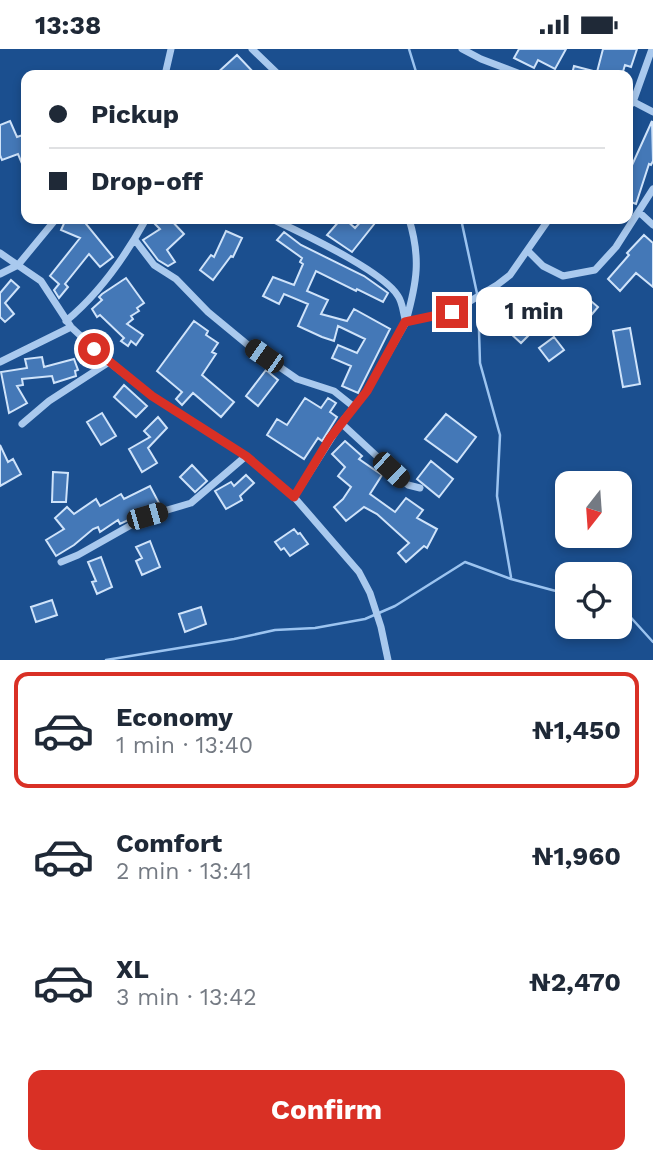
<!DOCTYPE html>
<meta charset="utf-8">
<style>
body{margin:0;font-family:"Work Sans",sans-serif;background:#f2f2f3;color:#1f2937;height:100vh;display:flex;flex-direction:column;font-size:26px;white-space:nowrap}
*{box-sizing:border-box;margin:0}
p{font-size:23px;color:#747a83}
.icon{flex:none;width:38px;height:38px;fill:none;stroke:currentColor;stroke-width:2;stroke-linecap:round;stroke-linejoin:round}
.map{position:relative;height:611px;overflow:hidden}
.panel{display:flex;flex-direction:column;background:#fff;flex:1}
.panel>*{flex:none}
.hud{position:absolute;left:21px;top:21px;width:612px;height:154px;border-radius:14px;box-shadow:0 4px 10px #0003;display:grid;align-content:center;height:154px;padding:0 28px;background:#fff}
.needle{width:46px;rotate:197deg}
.tools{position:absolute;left:555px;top:422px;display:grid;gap:14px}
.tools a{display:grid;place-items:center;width:77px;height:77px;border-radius:14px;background:#fff;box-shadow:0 4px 10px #0003;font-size:35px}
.end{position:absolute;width:32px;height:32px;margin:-16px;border:9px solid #d93025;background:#fff;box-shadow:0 0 0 4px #fff}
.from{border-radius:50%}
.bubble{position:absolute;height:49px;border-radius:14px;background:#fff;box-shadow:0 4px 10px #0003;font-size:23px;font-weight:700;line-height:49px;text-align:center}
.car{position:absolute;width:21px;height:42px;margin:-21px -10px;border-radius:9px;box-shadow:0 0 5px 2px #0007;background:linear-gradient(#222 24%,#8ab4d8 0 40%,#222 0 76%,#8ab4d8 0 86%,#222 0)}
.hud b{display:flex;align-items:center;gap:24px;height:66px;font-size:26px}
.hud b+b{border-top:2px solid #e0e1e3}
.hud i{width:18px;height:18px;background:#1f2937}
ul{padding:12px 0 0;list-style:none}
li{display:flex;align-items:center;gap:21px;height:116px;margin:0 14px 10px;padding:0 14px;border:4px solid transparent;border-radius:14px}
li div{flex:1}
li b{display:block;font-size:26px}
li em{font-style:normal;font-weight:700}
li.current{border-color:#d93025}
li>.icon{width:63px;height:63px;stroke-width:1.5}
.cta{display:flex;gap:14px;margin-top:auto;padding:14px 28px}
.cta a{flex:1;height:80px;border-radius:14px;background:#d93025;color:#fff;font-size:28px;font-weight:700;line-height:80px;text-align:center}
.status{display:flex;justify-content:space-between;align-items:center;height:49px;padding:0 35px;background:#fff;direction:ltr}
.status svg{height:19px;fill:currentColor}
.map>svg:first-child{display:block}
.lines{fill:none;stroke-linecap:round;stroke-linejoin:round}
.stream{stroke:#9cc4f0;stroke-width:2.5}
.building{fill:#4478b7;stroke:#cfe3fa;stroke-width:2}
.minor{stroke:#a9c9ee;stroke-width:7}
.route{stroke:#d93025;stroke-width:9}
</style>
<div class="status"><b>13:38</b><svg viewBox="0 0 49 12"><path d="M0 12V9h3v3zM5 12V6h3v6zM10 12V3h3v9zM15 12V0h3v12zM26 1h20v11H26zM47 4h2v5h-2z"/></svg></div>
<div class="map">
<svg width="653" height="611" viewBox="0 0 653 611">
<rect width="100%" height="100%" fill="#1b4f8f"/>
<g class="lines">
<path class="stream" d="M409 0 417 26
M461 170 478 249 480 314 500 386 497 447 511 528
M620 561 625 562 653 593
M106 611 234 590 275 581 315 579 365 570 395 557 465 513 511 530 567 545"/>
</g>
<path class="building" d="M519 0H566L555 20 538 11 534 19 514 9Z
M603 0H637L631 18 625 16 622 26 572 25 574 17 597 23Z
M237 6 256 26H215Z
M10 72 17 88 26 85V124L18 105 2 111 0 106V76Z
M652 72 653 112 651 116 649 115 636 155 628 152V125Z
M66 170H89L86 175 113 208 100 218 89 205 65 235 68 238 59 249 54 241 59 235 50 227 80 189 61 181Z
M161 170H170L184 185 167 201 175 213 168 217 158 211 143 191 160 180 155 175Z
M341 170H345L355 179 363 170H370L375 174 352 203 327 186Z
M226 182 242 189 233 208 231 207 213 231 200 221 211 206 214 208Z
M284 183 301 196 364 227 388 244 383 253 357 240 356 242 316 222 307 242 328 251 321 265 347 272 354 260 390 280 358 344 342 337 351 317 332 309 338 296 357 304 365 290 338 277 334 292 322 288 298 277 308 255 284 245 279 255 263 247 273 228 294 236 303 215 300 213 302 209 277 191Z
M644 186 653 194V238L636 224 620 242 608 230 629 206 627 204Z
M126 229 144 254 137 259 139 262 131 267 133 270 127 275 143 286 136 296 131 292 128 297 121 292 124 289 100 266 97 268 92 260 102 251 99 248 102 245Z
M11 231 19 238 5 254 14 265 5 273 0 268V244Z
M584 246 598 258 587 271 573 259Z
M504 252 518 266 514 271 529 286 521 294 490 266Z
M194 272 208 282 206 286 218 294 212 303 216 305 202 326 234 353 221 368 193 344 182 356 176 350 182 343 157 322Z
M630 279 640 335 623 338 613 282Z
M554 288 564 301 549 312 539 299Z
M42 308 44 318 74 310 78 321 75 322 76 327 54 334 52 327 22 330 23 336 17 337 27 354 9 364 1 323 27 319 25 310Z
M266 321 278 331 258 357 246 347Z
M124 336 147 357 136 368 114 348Z
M305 349 321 359 328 349 336 354 330 363 337 368 322 392 318 389 304 410 267 386 277 370 287 376Z
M102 364 116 387 101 396 87 373Z
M446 365 476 388 457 413 425 390Z
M158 368 167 379 148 399 157 414 142 423 129 400 150 388 144 382Z
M345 392 362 407 359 410 382 426 370 445 395 463 406 449 423 461 417 469 437 480 427 499 424 497 406 513 398 504 409 494 377 465 364 458 346 472 334 458 343 450 351 438 338 427 345 418 332 405Z
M0 396 8 413 13 410 21 425 0 437Z
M431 412 453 430 439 448 417 430Z
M192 416 207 432 195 443 180 428Z
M53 423 68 424 66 453H52Z
M246 426 254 434 240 447 242 451 226 460 215 442 231 433 234 437Z
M150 437 160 456 120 475 118 471 100 483 98 478 93 480 74 496 56 507 46 491 64 480 55 469 67 458 74 465 96 450 100 457 121 445 124 450Z
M294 480 298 485 300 484 308 495 290 507 284 499 281 501 275 493Z
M150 492 160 518 142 526 136 512 142 509 136 498Z
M101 508 112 538 97 545 92 533 96 532 88 513Z
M52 551 57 566 36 573 31 558Z
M201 558 206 575 185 583 179 565Z"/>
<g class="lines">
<path class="minor" d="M252 0 279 26
M462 0 481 10 523 26
M165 26 171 0
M632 52 653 63
M628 58 633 53 652 0
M639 163 653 176
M272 170C300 183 383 222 398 247 403 254 403 265 406 273
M135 191 154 216 176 230 208 263 248 296 297 330 334 342 354 358
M528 202 543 217 563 227 595 221 616 198 653 140
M0 204 41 232 71 278 109 313 152 347 246 407 294 448 359 523 370 544 381 578 388 611
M0 225 18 216 56 170
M66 272C100 244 125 208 146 170
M406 272C417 233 421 209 409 170
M0 313 71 278
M341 374 408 436 420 439
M22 375 49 352 109 313
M294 448 341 374 367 342 406 273 452 263 497 236 510 226 549 170
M61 513 78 506 147 467 191 454 246 407"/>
</g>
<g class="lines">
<path class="route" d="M94 300 152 347 246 407 294 448 330 389 367 342 405 273 452 263"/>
</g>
</svg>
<div class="tools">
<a><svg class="needle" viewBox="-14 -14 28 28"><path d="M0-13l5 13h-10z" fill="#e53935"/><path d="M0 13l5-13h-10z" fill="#747a83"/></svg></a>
<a><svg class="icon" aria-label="locate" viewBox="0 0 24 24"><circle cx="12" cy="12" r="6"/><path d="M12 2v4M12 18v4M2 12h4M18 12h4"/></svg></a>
</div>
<i class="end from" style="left:94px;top:300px"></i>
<i class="end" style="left:452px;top:263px"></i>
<div class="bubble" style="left:476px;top:238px;width:116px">1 min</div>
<i class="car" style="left:264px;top:307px;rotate:305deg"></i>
<i class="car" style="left:391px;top:421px;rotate:133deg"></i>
<i class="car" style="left:147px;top:467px;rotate:74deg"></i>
<div class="hud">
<b><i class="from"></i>Pickup</b>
<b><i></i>Drop-off</b>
</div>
</div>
<section class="panel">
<ul>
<li class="current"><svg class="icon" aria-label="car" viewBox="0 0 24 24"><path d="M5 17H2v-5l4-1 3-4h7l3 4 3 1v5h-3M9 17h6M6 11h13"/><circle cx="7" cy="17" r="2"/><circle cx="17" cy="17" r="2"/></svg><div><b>Economy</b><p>1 min · 13:40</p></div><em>₦1,450</em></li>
<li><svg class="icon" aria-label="car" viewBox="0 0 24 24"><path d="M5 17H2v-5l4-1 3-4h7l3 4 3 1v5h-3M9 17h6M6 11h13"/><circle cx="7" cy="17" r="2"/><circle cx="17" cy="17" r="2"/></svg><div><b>Comfort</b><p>2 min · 13:41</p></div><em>₦1,960</em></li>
<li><svg class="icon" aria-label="car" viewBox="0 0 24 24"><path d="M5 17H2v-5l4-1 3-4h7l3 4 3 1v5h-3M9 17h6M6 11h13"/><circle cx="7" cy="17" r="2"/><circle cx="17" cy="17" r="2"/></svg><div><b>XL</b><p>3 min · 13:42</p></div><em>₦2,470</em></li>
</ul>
<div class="cta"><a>Confirm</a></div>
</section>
